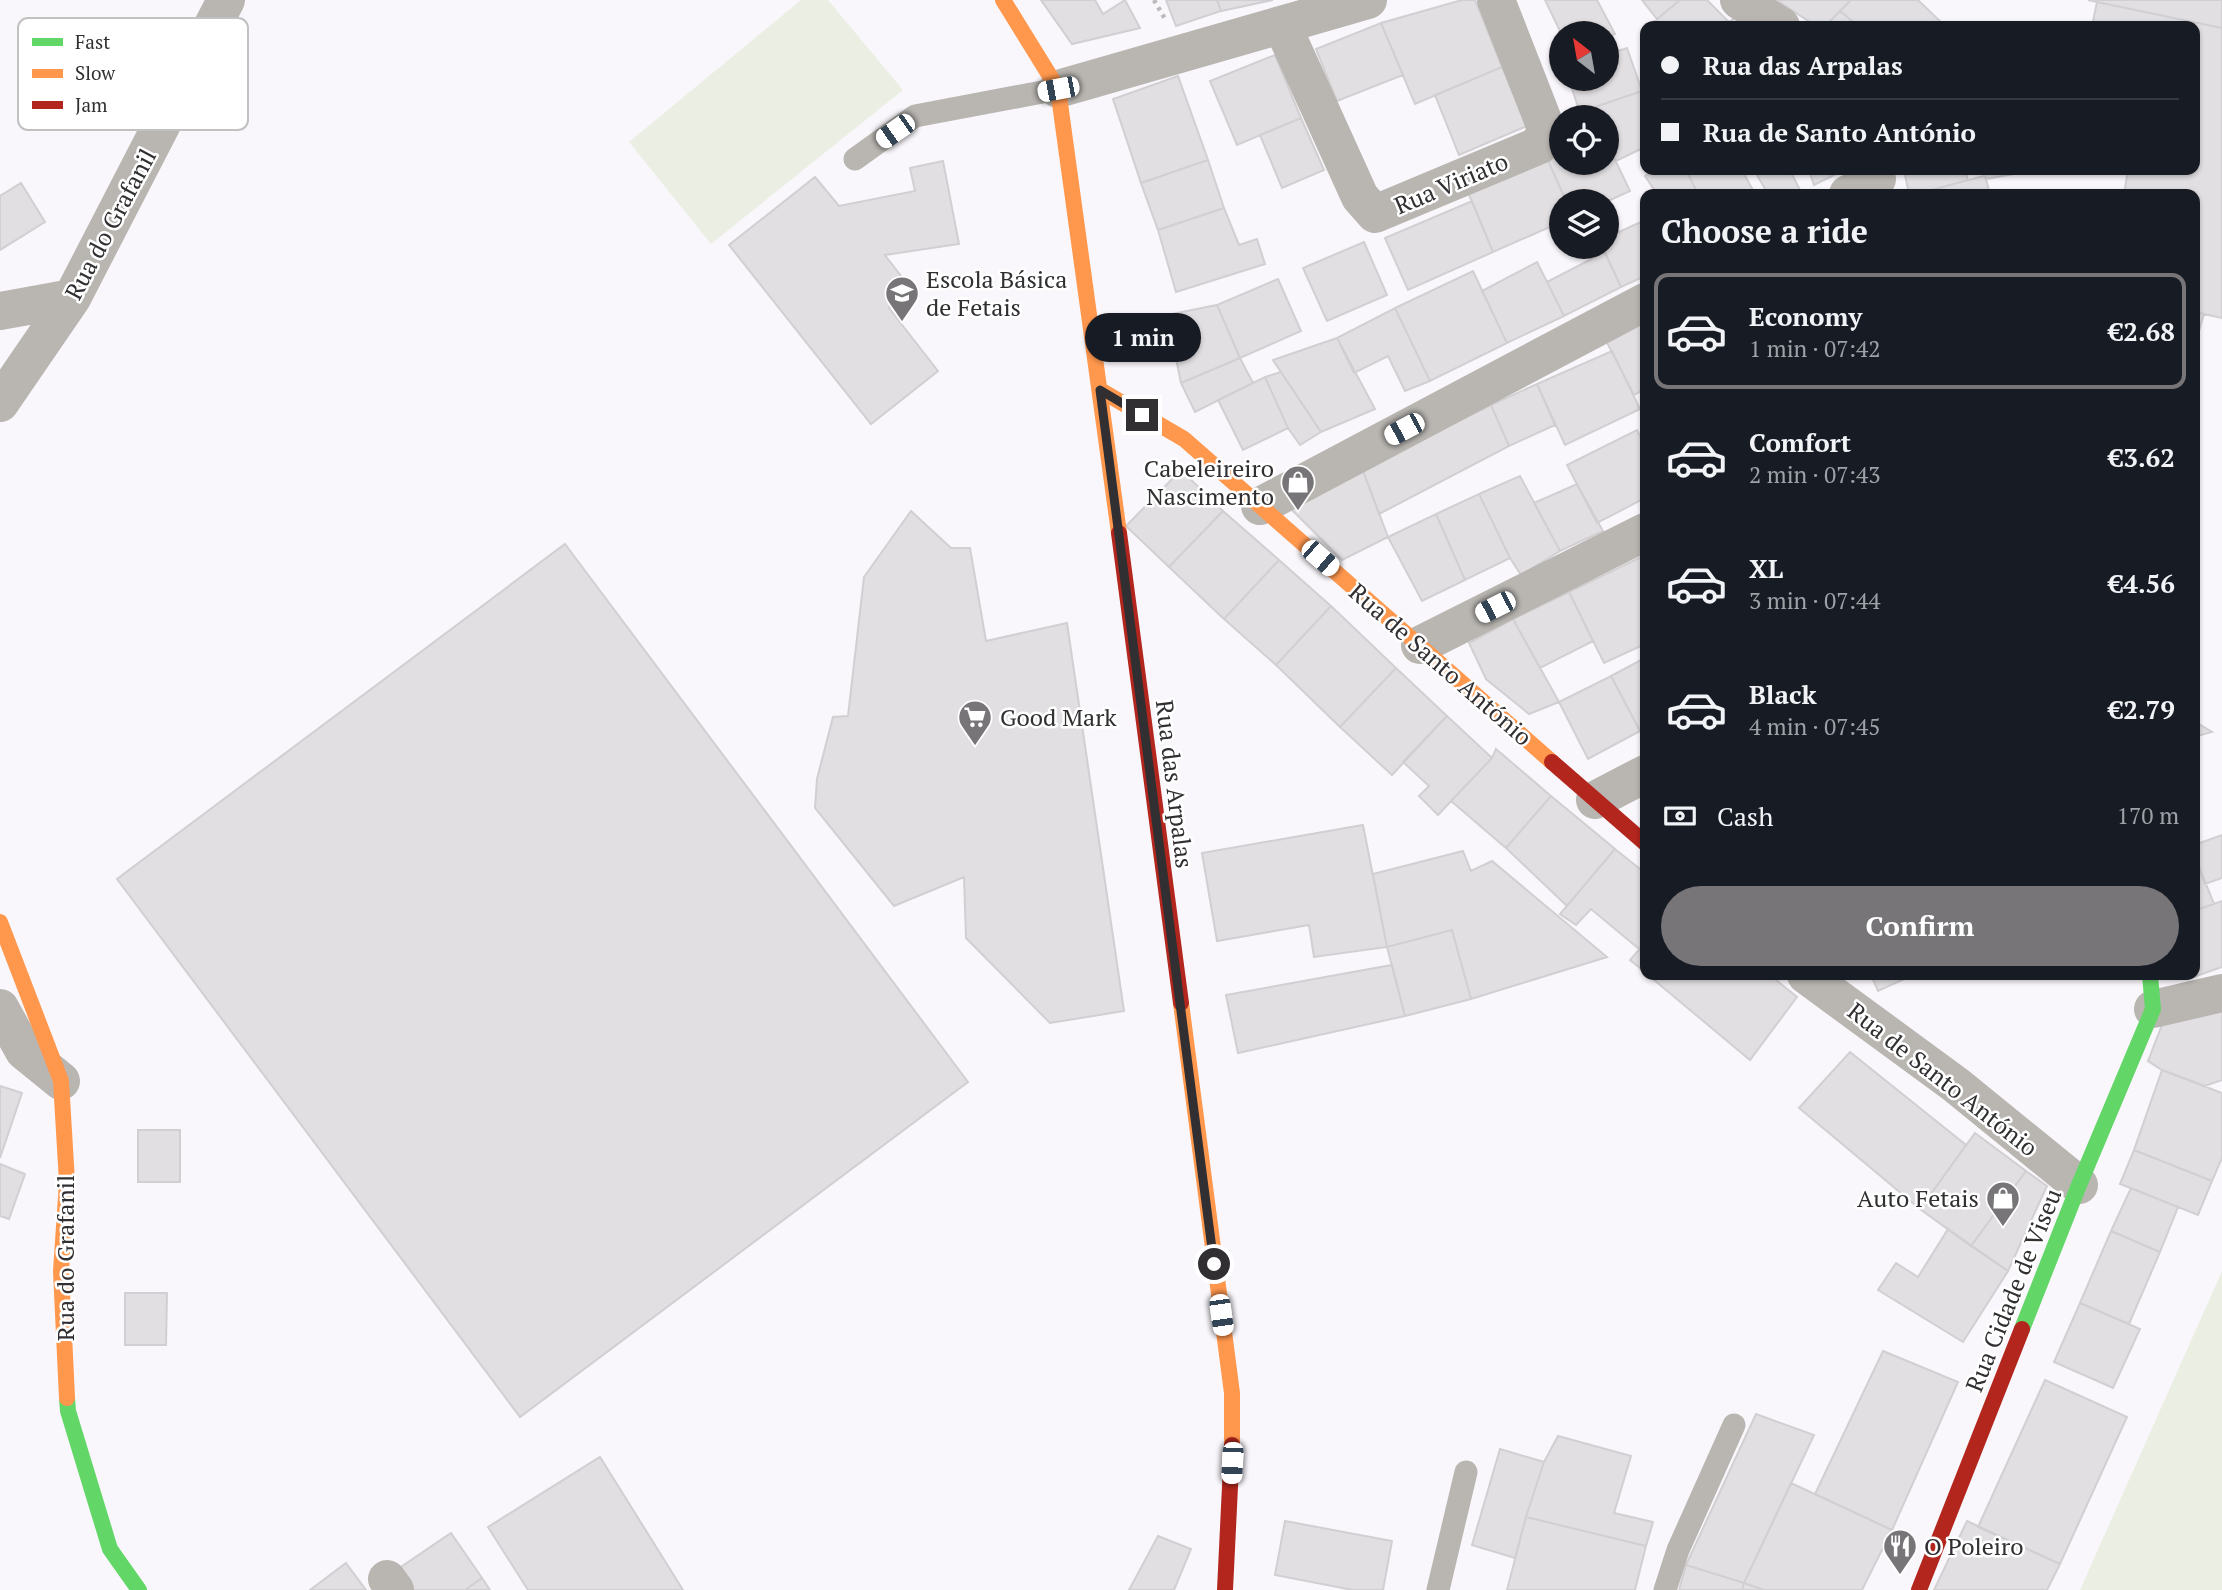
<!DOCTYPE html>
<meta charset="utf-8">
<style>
body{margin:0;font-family:"PT Serif",serif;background:#242831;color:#f1f3f6;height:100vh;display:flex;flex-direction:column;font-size:26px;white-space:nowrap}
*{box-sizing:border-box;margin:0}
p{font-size:23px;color:#9ea1a6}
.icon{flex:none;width:38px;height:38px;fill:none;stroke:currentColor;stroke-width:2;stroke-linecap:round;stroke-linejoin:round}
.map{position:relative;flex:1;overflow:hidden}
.side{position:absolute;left:1640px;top:189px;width:560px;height:791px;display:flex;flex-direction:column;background:#171b24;border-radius:14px;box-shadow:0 2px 5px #0004}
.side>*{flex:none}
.banner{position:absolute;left:1640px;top:21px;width:560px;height:154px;border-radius:14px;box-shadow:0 2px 5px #0004;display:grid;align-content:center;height:154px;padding:0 21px;background:#171b24}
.needle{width:46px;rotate:329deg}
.buttons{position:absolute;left:1549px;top:21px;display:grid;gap:14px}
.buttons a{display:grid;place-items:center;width:70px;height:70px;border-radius:50%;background:#171b24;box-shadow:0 2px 5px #0004;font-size:35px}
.end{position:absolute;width:32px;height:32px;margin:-16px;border:9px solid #312f32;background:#fff;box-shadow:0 0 0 4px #fff}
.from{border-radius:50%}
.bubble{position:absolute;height:49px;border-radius:24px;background:#171b24;box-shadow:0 2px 5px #0004;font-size:23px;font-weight:700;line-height:49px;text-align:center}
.car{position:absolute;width:21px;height:42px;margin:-21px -10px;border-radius:9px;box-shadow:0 0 5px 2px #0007;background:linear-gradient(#fff 24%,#345 0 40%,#fff 0 76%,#345 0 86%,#fff 0)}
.banner b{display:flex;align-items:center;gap:24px;height:66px;font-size:26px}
.banner b+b{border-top:2px solid #363941}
.banner i{width:18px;height:18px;background:#f1f3f6}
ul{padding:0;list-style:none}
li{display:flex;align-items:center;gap:21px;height:116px;margin:0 14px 10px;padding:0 7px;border:4px solid transparent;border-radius:14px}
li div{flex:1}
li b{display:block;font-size:26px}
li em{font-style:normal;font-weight:700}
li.active{border-color:#777578}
li>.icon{width:63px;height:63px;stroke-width:1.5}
h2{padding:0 21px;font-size:32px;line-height:84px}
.pay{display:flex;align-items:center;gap:18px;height:77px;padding:0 21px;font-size:26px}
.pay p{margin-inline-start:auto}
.primary-button{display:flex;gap:14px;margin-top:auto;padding:14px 21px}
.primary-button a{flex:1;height:80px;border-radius:42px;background:#777578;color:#fff;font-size:28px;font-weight:700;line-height:80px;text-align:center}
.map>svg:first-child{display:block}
.green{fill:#ebefe3}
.building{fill:#e1dfe2;stroke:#d1cfd2;stroke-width:2}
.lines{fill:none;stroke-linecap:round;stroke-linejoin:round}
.path{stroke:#bdbaba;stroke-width:4.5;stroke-dasharray:3.5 5;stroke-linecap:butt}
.lane{stroke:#b9b6b2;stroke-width:23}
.street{stroke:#b9b6b2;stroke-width:38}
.fast{stroke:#63d668;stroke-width:16}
.slow{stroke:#ff974d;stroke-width:16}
.jam{stroke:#b3261e;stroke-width:16}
.route{stroke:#312f32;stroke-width:9}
.labels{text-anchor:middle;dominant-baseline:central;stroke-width:5;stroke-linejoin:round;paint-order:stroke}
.street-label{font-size:24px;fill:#312f32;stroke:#fff}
.poi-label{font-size:24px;fill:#312f32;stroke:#fff;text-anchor:start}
.key{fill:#fff;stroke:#c1c1c2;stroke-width:2}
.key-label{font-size:19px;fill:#312f32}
</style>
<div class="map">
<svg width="2222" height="1590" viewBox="0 0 2222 1590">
<rect width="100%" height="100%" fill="#f9f7fb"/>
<path class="green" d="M801 0H828L903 90 711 244 629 142Z
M2222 1271V1590H2080Z"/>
<path class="building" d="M1041 0H1095L1103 14 1125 0 1140 28 1072 44Z
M1166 0H1217L1221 11 1176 26Z
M1217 0H1273L1221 11Z
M1462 0H1475L1502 67 1415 104 1381 23Z
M1545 0H1597L1615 34 1606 38V33H1561Z
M1642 0H1680L1657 19Z
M1680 0H1707L1729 22 1723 26H1649Z
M1776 0H1851L1825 26H1816Z
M1851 0H1918L1945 26H1858L1840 11Z
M2088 0H2222V28L2097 2Z
M2097 2 2222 28V318L2194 312V194H2124L2128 170H2194V26H2092Z
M1840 11 1858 26H1825Z
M1740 14 1749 26H1723L1729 22Z
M1381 23 1403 75 1337 101 1316 49Z
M1627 48 1642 91 1592 108 1578 107 1569 79H1606V55Z
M1275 55 1301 118 1237 145 1210 81Z
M1502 67 1527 126 1459 155 1435 95Z
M1178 76 1208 160 1141 183 1113 99Z
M1642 91 1645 100V147L1616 161 1606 141V117H1596L1592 108Z
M1301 118 1324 170 1282 188 1260 135Z
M1606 141 1630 191 1606 202 1566 201 1546 156 1561 149V163H1606Z
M1546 156 1566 201H1561V222L1493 252 1467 190Z
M1208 160 1224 208 1158 230 1141 183Z
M943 161 959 244 885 255 911 289 889 308 938 371 871 424 729 245 815 177 839 206 915 191 910 168Z
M1655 170H1686L1698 194H1657L1645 176Z
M1686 170H1742L1755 194H1698Z
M1754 170H1790L1802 194H1768Z
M1809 170H1844L1814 185Z
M1904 170H1965L1968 180 1917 194H1909Z
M1985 170H2025V172L1986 179Z
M1983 176 1986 179 1990 194H1917Z
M21 183 45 222 0 250V196Z
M1472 201 1493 252 1408 290 1385 238Z
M1224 208 1239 245 1257 239 1265 264 1176 292 1158 230Z
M1645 220V276L1621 287 1602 247H1606V238Z
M1364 242 1387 295 1327 321 1303 268Z
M1605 252 1621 287 1564 316 1547 282Z
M1537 262 1564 316 1507 343 1482 291Z
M1473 271 1507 343 1430 381 1395 308Z
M1278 279 1301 331 1240 358 1217 305Z
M1217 305 1240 358 1181 383 1167 315Z
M1395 308 1430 381 1405 391 1388 356 1354 373 1337 338Z
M2194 312 2204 314 2194 348Z
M1645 315V389L1634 395 1604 337Z
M1337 338 1375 409 1321 432 1273 360Z
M1612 351 1640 409 1565 445 1537 384Z
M1240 358 1253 383 1195 412 1181 383Z
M1281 372 1321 432 1300 445 1288 428 1265 377Z
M1265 377 1288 428 1243 450 1218 400Z
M1537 384 1555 425 1509 446 1491 405Z
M1491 405 1509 446 1379 514 1362 468Z
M1637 430 1645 445V498L1597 523 1567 465Z
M1362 468 1388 537 1342 560 1286 504Z
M1181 470 1223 511 1169 567 1126 526Z
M1520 476 1560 551 1521 575 1510 558 1479 494Z
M1577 484 1603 531 1560 551 1534 503Z
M1479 494 1510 558 1465 580 1436 514Z
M911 511 951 548H970L986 641 1067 623 1124 1011 1050 1023 966 938 964 877 894 906 815 808 817 779 833 717 848 716 864 577Z
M1223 511 1279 560 1224 619 1169 567Z
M1436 514 1465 580 1422 601 1388 537Z
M565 544 968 1082 520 1417 117 879Z
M1645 555V644L1604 663 1569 592Z
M1279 560 1331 606 1276 665 1224 619Z
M1569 592 1593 641 1540 668 1513 619Z
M1331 606 1396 668 1340 727 1276 665Z
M1513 619 1559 702 1529 714 1486 679 1469 643Z
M1645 658V729L1640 731 1611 676Z
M1396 668 1447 716 1392 775 1340 727Z
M1611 676 1640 731 1588 759 1559 702Z
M1447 716 1492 758 1438 815 1419 796 1429 786 1403 762Z
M2194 721 2212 732 2194 737Z
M1496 749 1551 796 1506 848 1451 801 1492 758Z
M1551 796 1615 849 1567 906 1506 848Z
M1363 825 1387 947 1314 957 1309 925 1217 941 1202 853Z
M2222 835V878L2205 884 2194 854V845Z
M1615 849 1645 873V943L1639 949 1591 909 1576 925 1560 914Z
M1463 851 1471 871 1492 861 1607 957 1471 999 1452 930 1387 947 1373 874Z
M2194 854 2214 904 2194 911Z
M2222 901V967L2188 979 2187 975H2194V911Z
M1452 930 1471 999 1405 1016 1387 947Z
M1645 943V972L1630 960Z
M1392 965 1405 1016 1238 1053 1226 995Z
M1648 975H1770L1797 997 1750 1060Z
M1871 975H1913L1878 991Z
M2222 1002V1080L2205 1086 2162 1070 2148 1061 2165 1017Z
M1850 1052 1966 1145 1920 1209 1799 1108Z
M2162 1070 2222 1093V1158L2212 1181 2134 1150Z
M0 1086 22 1093 0 1158Z
M138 1130H180V1182H138Z
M1975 1133 2026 1171 1971 1246 1920 1209Z
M2134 1150 2212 1181 2198 1215 2120 1184Z
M0 1164 25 1174 9 1219 0 1216Z
M2026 1171 2047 1186 2008 1271 1971 1246Z
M2131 1188 2178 1207 2160 1252 2111 1231Z
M1948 1229 2008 1271 1963 1342 1878 1290 1896 1263 1918 1277Z
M2111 1231 2160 1252 2129 1324 2080 1303Z
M125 1293H167L166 1345H125Z
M2080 1303 2140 1329 2113 1388 2054 1362Z
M1883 1351 1958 1382 1892 1530 1815 1494Z
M2045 1380 2127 1417 2060 1564 1978 1527Z
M1756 1414 1814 1435 1744 1583 1686 1565Z
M1558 1436 1631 1456 1614 1513 1653 1522 1646 1546 1526 1517 1544 1462Z
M1500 1449 1544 1462 1526 1517 1515 1558 1472 1545Z
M600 1457 683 1590H528L488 1527Z
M1791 1483 1892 1530 1862 1590H1764L1744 1583Z
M1526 1517 1646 1546 1635 1590H1507Z
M1285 1521 1392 1541 1383 1590H1353L1275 1575Z
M1967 1521 2060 1564 2047 1590H1934Z
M451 1533 482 1578 465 1590H409L395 1571Z
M1158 1536 1191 1549 1174 1590H1129Z
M346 1563 366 1590H310Z
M1686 1565 1744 1583 1742 1590H1679Z
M482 1578 490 1590H465Z
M1744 1583 1764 1590H1742Z"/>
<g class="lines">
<path class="path" d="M1154 0 1165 19"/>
<path class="lane" d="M855 159 915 116 1058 89
M1438 1590 1466 1472
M1665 1590 1678 1550 1734 1425"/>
<path class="street" d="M1739 0 1781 26
M1282 25 1360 197 1375 214 1540 145 1546 128 1496 0
M1058 89 1368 0
M1848 194 1877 179
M0 311 72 298
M0 403 72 298 226 0
M1260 506 1645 302
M1420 645 1645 532
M1595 800 1645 774
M1806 975 1956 1085 2079 1185
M0 1008 24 1051 61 1081
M2153 1009 2222 993
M387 1579 395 1590"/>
<path class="fast" d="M2022 1329 2079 1185 2153 1009 2150 975
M67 1398 68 1411 110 1549 139 1590"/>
<path class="slow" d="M1003 0 1058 89 1119 533
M1100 390 1184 439 1552 762
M0 922 61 1081 67 1182 61 1271 67 1398
M1181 1003 1232 1393V1445"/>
<path class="jam" d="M1119 533 1181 1003
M1552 762 1645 843
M1225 1590 1232 1445
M1919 1590 2022 1329"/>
</g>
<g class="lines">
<path class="route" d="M1142 415 1100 390 1214 1264"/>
</g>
<defs>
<g id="school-pin" transform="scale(1.75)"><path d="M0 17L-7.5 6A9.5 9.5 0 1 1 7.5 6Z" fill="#777578" stroke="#fff"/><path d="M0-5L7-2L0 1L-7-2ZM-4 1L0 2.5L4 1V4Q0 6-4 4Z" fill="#fff"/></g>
<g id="shop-pin" transform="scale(1.75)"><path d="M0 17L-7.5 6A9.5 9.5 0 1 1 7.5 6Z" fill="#777578" stroke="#fff"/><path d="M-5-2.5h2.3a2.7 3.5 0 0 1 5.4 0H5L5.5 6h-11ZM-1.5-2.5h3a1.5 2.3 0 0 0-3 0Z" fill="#fff"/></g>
<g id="supermarket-pin" transform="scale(1.75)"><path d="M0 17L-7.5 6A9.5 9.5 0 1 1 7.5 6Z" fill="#777578" stroke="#fff"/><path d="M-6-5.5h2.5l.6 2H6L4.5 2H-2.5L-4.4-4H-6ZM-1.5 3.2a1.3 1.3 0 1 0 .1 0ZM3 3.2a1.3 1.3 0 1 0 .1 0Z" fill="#fff"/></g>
<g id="restaurant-pin" transform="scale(1.75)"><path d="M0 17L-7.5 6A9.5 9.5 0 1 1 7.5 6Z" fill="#777578" stroke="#fff"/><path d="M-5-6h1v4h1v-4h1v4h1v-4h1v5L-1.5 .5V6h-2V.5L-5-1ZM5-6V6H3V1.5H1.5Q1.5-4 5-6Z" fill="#fff"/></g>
</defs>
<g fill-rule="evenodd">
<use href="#school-pin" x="902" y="293"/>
<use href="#shop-pin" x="1298" y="482"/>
<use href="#supermarket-pin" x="975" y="717"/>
<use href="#shop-pin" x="2003" y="1198"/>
<use href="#restaurant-pin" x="1900" y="1546"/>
</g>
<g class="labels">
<g class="street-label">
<text transform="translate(1451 183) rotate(-23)">Rua Viriato</text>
<text transform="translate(110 224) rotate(-62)">Rua do Grafanil</text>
<text transform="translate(1441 664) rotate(41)">Rua de Santo António</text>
<text transform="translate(1175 784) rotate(83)">Rua das Arpalas</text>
<text transform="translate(1943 1079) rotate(38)">Rua de Santo António</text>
<text transform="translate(65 1258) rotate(-90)">Rua do Grafanil</text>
<text transform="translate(2013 1290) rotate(-68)">Rua Cidade de Viseu</text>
</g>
<g class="poi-label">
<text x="926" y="279">Escola Básica<tspan x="926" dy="28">de Fetais</tspan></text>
<text x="1274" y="468" text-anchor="end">Cabeleireiro<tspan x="1274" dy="28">Nascimento</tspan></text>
<text x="1000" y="717">Good Mark</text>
<text x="1979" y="1198" text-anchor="end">Auto Fetais</text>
<text x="1924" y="1546">O Poleiro</text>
</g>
</g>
<rect x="18" y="18" width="230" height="112" rx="10" class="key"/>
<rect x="32" y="38" width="31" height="8" fill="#63d668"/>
<rect x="32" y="69" width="31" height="9" fill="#ff974d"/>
<rect x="32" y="101" width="31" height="8" fill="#b3261e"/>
<g class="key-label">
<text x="75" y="49">Fast</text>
<text x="75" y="80">Slow</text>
<text x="75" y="112">Jam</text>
</g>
</svg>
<div class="buttons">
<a><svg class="needle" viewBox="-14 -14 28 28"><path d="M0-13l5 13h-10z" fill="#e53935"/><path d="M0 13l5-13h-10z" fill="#9ea1a6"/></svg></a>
<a><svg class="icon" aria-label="locate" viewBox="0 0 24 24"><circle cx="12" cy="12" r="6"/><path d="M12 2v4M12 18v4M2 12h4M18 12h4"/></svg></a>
<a><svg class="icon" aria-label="layers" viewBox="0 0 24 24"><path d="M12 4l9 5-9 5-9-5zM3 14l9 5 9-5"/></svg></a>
</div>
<i class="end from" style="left:1214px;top:1264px"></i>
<i class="end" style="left:1142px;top:415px"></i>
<div class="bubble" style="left:1085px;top:313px;width:116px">1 min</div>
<i class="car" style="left:1058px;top:89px;rotate:259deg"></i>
<i class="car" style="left:895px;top:131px;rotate:235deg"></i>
<i class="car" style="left:1404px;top:429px;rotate:242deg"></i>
<i class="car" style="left:1320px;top:558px;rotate:131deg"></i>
<i class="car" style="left:1495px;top:607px;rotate:243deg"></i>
<i class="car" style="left:1221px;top:1315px;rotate:172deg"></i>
<i class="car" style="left:1232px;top:1463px;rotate:183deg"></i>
<div class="banner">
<b><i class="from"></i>Rua das Arpalas</b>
<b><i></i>Rua de Santo António</b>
</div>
<section class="side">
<h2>Choose a ride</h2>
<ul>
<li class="active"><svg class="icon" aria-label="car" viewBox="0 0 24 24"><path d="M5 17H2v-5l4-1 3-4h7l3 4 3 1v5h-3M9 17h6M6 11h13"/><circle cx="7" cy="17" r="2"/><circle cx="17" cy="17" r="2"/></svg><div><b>Economy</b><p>1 min · 07:42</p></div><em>€2.68</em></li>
<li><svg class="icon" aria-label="car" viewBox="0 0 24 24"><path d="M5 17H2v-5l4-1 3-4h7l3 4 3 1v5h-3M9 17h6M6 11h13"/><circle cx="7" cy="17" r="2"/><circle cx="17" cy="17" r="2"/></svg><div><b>Comfort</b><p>2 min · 07:43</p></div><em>€3.62</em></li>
<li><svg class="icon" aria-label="car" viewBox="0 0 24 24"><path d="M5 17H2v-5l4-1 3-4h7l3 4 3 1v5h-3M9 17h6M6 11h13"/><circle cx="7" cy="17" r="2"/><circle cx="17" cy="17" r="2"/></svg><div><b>XL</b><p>3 min · 07:44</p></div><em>€4.56</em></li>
<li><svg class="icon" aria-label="car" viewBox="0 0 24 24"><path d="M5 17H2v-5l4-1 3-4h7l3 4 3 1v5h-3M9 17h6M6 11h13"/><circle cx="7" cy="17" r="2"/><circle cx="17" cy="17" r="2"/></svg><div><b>Black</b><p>4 min · 07:45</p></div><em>€2.79</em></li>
</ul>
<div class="pay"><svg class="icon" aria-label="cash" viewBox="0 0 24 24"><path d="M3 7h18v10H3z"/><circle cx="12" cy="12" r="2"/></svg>Cash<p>170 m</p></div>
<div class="primary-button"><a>Confirm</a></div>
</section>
</div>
